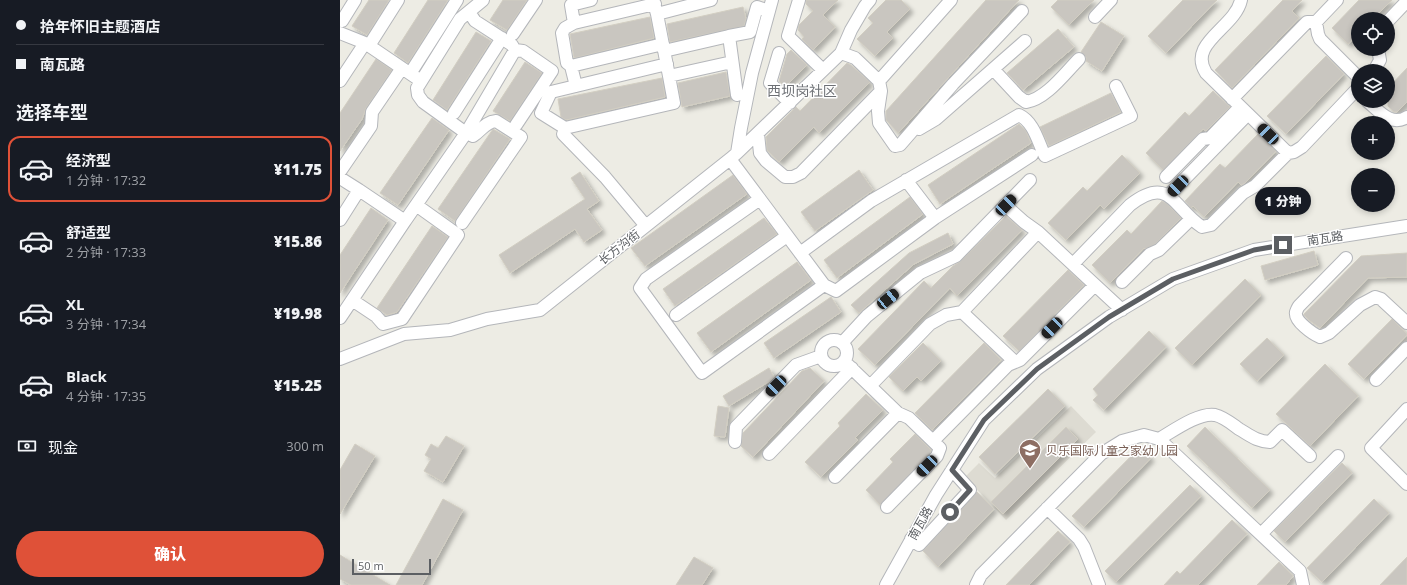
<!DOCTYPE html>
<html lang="zh">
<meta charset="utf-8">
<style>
body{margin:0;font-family:"Open Sans","Noto Sans SC",sans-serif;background:#20242c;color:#f1f3f6;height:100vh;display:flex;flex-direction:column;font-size:15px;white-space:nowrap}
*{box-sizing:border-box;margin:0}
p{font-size:13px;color:#9ea1a6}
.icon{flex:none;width:22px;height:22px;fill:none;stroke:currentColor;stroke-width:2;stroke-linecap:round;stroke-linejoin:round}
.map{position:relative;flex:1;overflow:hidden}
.sheet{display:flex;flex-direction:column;background:#171b24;width:340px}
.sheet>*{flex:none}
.banner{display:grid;align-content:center;height:88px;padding:0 16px;background:#171b24}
.controls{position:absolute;left:1011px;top:12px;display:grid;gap:8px}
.controls a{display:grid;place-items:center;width:44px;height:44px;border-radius:50%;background:#171b24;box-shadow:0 2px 6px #0003;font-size:20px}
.scale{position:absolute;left:12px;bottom:10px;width:79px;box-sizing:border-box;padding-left:4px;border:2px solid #5c5f63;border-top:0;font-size:11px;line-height:14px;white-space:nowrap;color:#5c5f63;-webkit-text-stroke:3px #fff;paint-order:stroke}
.end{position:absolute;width:18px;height:18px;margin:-9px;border:5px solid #5c5f63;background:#fff;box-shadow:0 0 0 2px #fff}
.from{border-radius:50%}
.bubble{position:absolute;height:28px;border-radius:14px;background:#171b24;box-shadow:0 2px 6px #0003;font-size:13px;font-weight:800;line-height:28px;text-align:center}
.car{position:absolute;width:12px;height:24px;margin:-12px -6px;border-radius:5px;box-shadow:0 0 3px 1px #0007;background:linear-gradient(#222 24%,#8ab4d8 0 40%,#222 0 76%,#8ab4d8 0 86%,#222 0)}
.banner b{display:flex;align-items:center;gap:14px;height:38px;font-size:15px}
.banner b+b{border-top:1px solid #363941}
.banner i{width:10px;height:10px;background:#f1f3f6}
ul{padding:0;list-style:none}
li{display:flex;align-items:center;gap:12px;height:66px;margin:0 8px 6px;padding:0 8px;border:2px solid transparent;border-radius:12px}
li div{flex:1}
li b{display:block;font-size:15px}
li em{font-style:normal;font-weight:800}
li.on{border-color:#df5138}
li>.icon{width:36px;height:36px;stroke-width:1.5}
h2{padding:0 16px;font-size:18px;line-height:48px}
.pay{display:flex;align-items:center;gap:10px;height:44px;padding:0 16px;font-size:15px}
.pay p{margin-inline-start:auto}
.button{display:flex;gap:8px;margin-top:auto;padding:8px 16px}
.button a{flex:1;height:46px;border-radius:24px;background:#df5138;color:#fff;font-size:16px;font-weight:800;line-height:46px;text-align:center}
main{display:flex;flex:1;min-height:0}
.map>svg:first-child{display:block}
.education{fill:#dddbd2}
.building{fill:#c9c6c0;stroke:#d2cec2;filter:url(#shadow)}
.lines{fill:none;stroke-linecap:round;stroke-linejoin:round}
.minor-casing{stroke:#b4b6ba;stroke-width:14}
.minor{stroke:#fff;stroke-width:12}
.route{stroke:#5c5f63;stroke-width:5}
.labels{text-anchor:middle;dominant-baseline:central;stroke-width:3;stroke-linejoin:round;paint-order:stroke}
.street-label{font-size:12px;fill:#5c5f63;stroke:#fff}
.education-label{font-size:12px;fill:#785e54;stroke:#fff;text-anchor:start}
.quarter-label{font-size:14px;fill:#6d7075;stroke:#fff}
</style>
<main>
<section class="sheet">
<div class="banner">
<b><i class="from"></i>拾年怀旧主题酒店</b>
<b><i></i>南瓦路</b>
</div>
<h2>选择车型</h2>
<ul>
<li class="on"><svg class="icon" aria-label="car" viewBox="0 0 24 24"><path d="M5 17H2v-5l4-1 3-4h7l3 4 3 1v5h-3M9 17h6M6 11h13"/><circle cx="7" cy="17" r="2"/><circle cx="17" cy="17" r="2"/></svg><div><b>经济型</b><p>1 分钟 · 17:32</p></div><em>¥11.75</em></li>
<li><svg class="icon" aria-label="car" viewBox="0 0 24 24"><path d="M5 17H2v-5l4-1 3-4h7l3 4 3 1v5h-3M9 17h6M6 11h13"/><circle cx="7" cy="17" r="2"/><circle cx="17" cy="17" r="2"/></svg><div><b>舒适型</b><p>2 分钟 · 17:33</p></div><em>¥15.86</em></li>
<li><svg class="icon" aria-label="car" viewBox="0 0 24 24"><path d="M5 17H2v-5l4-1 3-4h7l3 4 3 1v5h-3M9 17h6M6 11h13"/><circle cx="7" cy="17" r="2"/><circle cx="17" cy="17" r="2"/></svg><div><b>XL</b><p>3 分钟 · 17:34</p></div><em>¥19.98</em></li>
<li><svg class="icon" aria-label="car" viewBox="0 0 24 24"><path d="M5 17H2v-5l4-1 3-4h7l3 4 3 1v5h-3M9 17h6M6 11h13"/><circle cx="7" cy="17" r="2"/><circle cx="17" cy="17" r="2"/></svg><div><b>Black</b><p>4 分钟 · 17:35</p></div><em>¥15.25</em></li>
</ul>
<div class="pay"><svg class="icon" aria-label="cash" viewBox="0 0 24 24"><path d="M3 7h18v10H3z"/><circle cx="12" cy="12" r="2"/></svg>现金<p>300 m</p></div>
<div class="button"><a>确认</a></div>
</section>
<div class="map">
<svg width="1067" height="585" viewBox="0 0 1067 585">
<defs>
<filter id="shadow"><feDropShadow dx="3.5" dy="3.5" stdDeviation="2" flood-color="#0004"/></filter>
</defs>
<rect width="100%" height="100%" fill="#edece4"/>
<path class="education" d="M731 406 756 432 666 520 625 477 639 463 655 478Z"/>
<path class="building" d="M29 0H49L27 35 12 26Z
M88 0H108L68 63 54 53Z
M163 0H187L167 30 150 20Z
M466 0H498L483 15 495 27 473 50 462 39 464 37 458 30 459 25 473 11 466 4Z
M546 0H561L570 9 547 32 553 38 535 56 517 39 533 23 528 18Z
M646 0H679L558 133 546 120V111Z
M718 0H754L729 25 711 7Z
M843 0H877L826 53 808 36Z
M943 0H962L952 11 959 18 892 88 875 70Z
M1019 0H1052L1033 19H1018V35L1008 44 992 28Z
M403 7 406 19 404 26 330 42 327 24Z
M310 17 314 38 234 58 230 34Z
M761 22 784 36 762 71 746 61V57L741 52Z
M718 29 734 47 683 90 667 73Z
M136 32 151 41 107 110 93 100Z
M451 50 467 65 445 87 439 81 447 54Z
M986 56 1004 74 946 134 927 116Z
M36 59 52 70 26 108 22 119 0 151V113Z
M185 62 202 73 170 121 153 111Z
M507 63 511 65 530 82 479 133 474 127 439 162 427 150 426 137 456 107 460 111Z
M1067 68V102L1057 112H1054L1048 106V88Z
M386 72 390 96 342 107 338 83Z
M322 78 325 97 226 120 221 117 218 99Z
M873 91 890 107 866 131 863 129 823 170 806 153 845 112 849 116Z
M771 93 781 112 709 146 700 127Z
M92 118 109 130 58 205 40 193Z
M679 124 686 131 691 143 600 204 588 185Z
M153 129 170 139 115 221 98 209Z
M918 134 936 151 905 183 901 185 898 182 864 217 853 206 851 208 845 201 880 164 885 168Z
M782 155 800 173 764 209 760 205 726 240 708 223 743 187 747 191Z
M519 170 533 190 475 231 461 212Z
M240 172 259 201 247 209 262 230 244 242 235 229 170 273 159 255 245 199 231 178Z
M393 175 407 194 305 266 291 248Z
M570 197 583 214 497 278 484 260Z
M822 201 826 203 841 218 815 244 805 249 804 248 770 283 752 265 787 230 791 234Z
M31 208 48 220 0 293V255Z
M666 216 682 230 617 296 610 288 535 365 518 349 584 281 591 288 613 266 621 261Z
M424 218 437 234 335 306 323 289Z
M92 226 108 237 57 312 47 315 37 308Z
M608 233 613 244 574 264 519 313 511 305 569 253Z
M974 251 978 265 925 280 921 266Z
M1067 253V277L1028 278 980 328 970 321 964 315V314L1021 256Z
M457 262 471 280 371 352 357 333Z
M728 270 744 285 679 351 663 336Z
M905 279 921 295 852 365 835 348Z
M491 297 501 312 434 358 424 343Z
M1052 319 1067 334V335L1024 379 1008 364Z
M809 331 826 347 764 410 753 400 758 395 753 389Z
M927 338 944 355 917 381 900 364Z
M583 343 601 361 581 381 577 377 563 391 549 377Z
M644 343 661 360 592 430 575 413Z
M985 364 1018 396 970 446 936 414Z
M429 368 434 377 430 381 389 406 383 396Z
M470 368 484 381 413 457 401 446 403 433 462 371Z
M708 389 725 406 655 474 639 457Z
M526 394 543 410 515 438 518 440 481 477 465 462 500 426 498 423Z
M378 406 389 408 385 437 374 436Z
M726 427 738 439 663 514 651 502Z
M865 427 930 490 912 508 847 446Z
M575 434 591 450V452L540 505 526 490 553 462 550 459Z
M106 436 124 446 103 482 84 471 91 459 85 455 91 444 98 448Z
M15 444 35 456 0 514V470Z
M800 447 811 458 744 527 732 516Z
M1002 463 1012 473 945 542 934 531Z
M850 485 861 496 776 582 765 571Z
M637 492 654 509 598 567 583 551Z
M103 499 123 510 82 585H56Z
M1034 499 1049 513 982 582 967 568Z
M892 520 907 534 858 585H824L837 571 840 574Z
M718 531 730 542 689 585H666Z
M0 555 50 585H11L0 579Z
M354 557 373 568 362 585H336Z
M1067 557V585H1040Z
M939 562 953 576 946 585H917Z"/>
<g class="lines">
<g class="minor-casing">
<path id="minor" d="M251 0 231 5 234 23 315 4
M459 0 448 36 483 70
M901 0C895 28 847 43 866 73L948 153
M997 0 976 22 978 34 980 39 1018 77
M315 7 317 14 371 0
M317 14 329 76 392 62
M755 17 771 0
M2 21 15 0
M1048 21 1067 1
M0 33 25 43
M173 34 196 0
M32 41 58 0
M175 50 183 51 212 71 176 125
M324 51 389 36
M439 53 430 83 450 103
M501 53 515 58 539 81 541 91 538 111 539 123 555 146 560 145 613 84 682 11
M327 64 211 92 201 113 225 128 334 103 329 76
M231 66 227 63 222 33 225 28 234 23
M73 69 117 0
M653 69 679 97 686 102C706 99 725 73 739 59
M1034 71 1040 60 1038 49
M0 81 25 43 81 81
M539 81 611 0
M236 86 231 66 323 44
M397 95 389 36 410 32 417 7 429 11
M892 99 967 22H976
M1027 101C1039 111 1051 127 1067 117
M114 113 162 38
M579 129 596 119 685 41
M223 134 265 177 306 226
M418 134 420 153 426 161 445 177H453L461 173 541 91
M397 153 501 53 511 30 525 6 530 0
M390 159 484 285 362 373 300 288 306 279 420 199
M1 170 31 126 32 112 62 68
M826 177 863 139 870 138 900 107
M0 178 19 190
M566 180 595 218
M828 196 908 114
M665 205 684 222 698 232 782 310
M0 220 19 190 65 221 126 133 83 102 78 95 77 88 120 19 143 0
M122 223 181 137 156 121C145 122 141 131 133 136L126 133 175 50 172 45 135 21 129 12
M460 253 531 201 679 115C694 122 698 142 705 156L791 116 776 86
M1006 258 959 306C958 307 956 312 956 312 954 321 973 334 980 337L989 333 1020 305 1035 297 1041 299 1067 323
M733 264 790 205C830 174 833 208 862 227L871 225 903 193 915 186 948 153 954 152 962 147 1018 88
M782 282 810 254 819 250 851 219
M484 285 496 291 595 218 692 155
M12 300 36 316 43 324 62 319 118 235 76 205
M622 312 675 362
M336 315 447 236
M0 318 65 221
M481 353a13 13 0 1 1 26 0a13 13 0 1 1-26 0Z
M502 343 527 316 580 273 616 256 690 180
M0 359 64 334 110 330 147 319 200 310 390 159 397 153 401 128 412 73 432 0
M504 361 558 413 569 418 600 448 597 456 547 507
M1036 380 1067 348
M530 386 590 324 606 315 622 312 698 232
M1067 409 1031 448 1067 484
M819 439C833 431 859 412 875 415 884 417 892 424 899 429 911 436 916 441 930 442L942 430 970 456
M593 441 668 365 680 360 755 285
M395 442 396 427 456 365 481 356
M429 454 512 368
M495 477 558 413
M707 508 739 539 744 547 759 585
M921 534 998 456
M571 539 579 545 630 490 612 470
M546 585 596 495 644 420 697 369 769 317 833 279 914 250 1067 226
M636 585 641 575 761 454 782 441 804 435 819 439 960 571 963 585"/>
</g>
<use href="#minor" class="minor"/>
</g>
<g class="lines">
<path class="route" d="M610 512 630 490 612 470 644 420 697 369 769 317 833 279 914 250 943 245"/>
</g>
<defs>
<g id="school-pin" transform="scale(1.15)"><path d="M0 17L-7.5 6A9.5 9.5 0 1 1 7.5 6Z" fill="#8d6e63" stroke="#fff"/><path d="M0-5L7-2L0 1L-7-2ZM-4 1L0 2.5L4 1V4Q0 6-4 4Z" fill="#fff"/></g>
</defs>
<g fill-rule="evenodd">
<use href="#school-pin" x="690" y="450"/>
</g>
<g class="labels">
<g class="street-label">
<text transform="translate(985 238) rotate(-9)">南瓦路</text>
<text transform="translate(279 247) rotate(-38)">长方沟街</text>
<text transform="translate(580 523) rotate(-61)">南瓦路</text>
</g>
<g class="education-label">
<text x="706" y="450">贝乐国际儿童之家幼儿园</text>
</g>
<g class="quarter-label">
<text x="462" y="90">西坝岗社区</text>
</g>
</g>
</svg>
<div class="controls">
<a><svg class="icon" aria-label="locate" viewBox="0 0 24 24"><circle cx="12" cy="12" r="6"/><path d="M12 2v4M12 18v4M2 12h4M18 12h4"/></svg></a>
<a><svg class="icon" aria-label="layers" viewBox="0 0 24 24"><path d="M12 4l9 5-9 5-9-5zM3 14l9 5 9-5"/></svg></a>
<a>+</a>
<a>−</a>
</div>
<div class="scale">50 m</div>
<i class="end from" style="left:610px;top:512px"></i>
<i class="end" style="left:943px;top:245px"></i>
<div class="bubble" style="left:915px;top:187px;width:56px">1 分钟</div>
<i class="car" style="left:928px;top:134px;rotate:314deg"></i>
<i class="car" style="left:838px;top:186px;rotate:224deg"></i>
<i class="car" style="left:666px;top:205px;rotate:44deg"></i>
<i class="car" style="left:548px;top:299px;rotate:51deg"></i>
<i class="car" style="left:712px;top:328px;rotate:225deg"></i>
<i class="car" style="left:436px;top:386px;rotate:224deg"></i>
<i class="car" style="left:587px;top:466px;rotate:224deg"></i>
</div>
</main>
